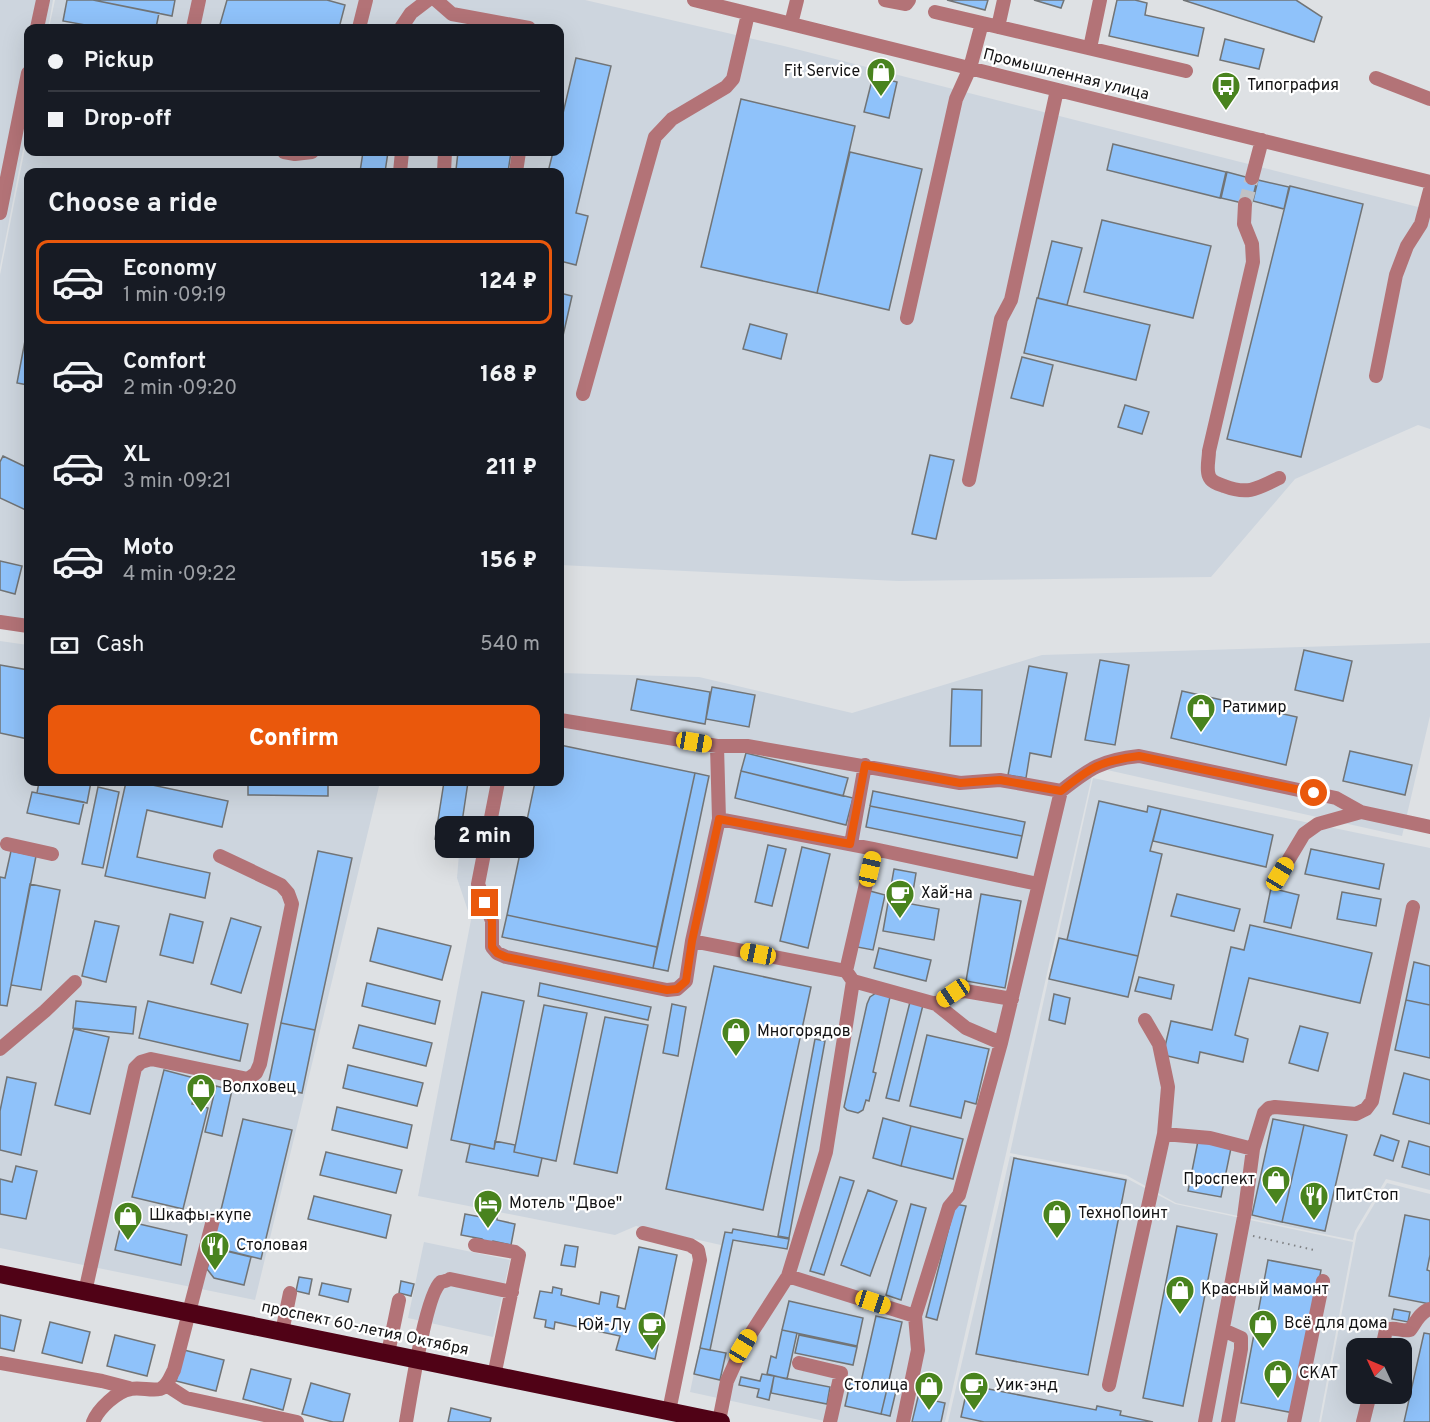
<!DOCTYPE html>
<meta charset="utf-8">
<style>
body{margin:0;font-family:Overpass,sans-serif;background:#20242c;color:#f1f3f6;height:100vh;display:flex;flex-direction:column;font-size:22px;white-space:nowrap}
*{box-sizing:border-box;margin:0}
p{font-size:20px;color:#9ea1a6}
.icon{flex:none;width:33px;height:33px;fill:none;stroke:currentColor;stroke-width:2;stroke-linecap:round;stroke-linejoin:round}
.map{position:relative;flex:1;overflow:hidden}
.panel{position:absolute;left:24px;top:168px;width:540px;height:618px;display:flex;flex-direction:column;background:#171b24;border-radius:12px;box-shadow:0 6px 24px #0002}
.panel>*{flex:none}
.top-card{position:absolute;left:24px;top:24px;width:540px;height:132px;border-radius:12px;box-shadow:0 6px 24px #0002;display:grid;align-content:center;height:132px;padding:0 24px;background:#171b24}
.needle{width:39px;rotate:314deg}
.controls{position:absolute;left:1346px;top:1338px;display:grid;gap:12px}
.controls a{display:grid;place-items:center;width:66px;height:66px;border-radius:12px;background:#171b24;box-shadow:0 6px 24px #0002;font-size:30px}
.end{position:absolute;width:27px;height:27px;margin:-14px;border:8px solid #ea580c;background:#fff;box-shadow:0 0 0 3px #fff}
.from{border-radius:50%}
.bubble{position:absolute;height:42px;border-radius:12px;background:#171b24;box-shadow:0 6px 24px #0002;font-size:20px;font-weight:800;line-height:42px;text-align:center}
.car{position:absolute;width:18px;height:36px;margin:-18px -9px;border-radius:8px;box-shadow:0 0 4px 2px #0007;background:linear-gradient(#f5c518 24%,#345 0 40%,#f5c518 0 76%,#345 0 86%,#f5c518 0)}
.top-card b{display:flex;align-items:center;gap:21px;height:57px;font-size:22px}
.top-card b+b{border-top:2px solid #363941}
.top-card i{width:15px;height:15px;background:#f1f3f6}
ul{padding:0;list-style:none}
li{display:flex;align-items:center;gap:18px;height:84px;margin:0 12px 9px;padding:0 12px;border:3px solid transparent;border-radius:12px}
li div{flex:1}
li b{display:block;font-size:22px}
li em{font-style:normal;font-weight:800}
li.active{border-color:#ea580c}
li>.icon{width:54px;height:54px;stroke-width:1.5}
h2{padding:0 24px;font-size:27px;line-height:72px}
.pay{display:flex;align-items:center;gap:15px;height:66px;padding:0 24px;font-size:22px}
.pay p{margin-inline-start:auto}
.primary-button{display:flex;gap:12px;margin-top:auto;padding:12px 24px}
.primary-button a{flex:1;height:69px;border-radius:12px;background:#ea580c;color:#fff;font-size:24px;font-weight:800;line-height:69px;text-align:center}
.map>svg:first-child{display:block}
.built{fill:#cdd5de;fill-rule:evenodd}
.building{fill:#8fc2fa;stroke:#717476;stroke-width:1.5}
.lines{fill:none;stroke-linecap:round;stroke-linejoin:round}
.minor-tunnel{stroke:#c0c2c5;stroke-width:14;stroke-dasharray:14 7;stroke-linecap:butt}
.path{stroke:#808284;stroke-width:2;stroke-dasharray:1.5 4.5;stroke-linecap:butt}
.minor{stroke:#b37377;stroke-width:14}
.highway{stroke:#500216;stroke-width:18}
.route{stroke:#ea580c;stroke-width:8}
.labels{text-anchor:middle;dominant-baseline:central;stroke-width:4.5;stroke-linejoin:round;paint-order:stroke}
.poi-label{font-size:16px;fill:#131314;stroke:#fff;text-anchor:start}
.street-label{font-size:16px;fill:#131314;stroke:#fff}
</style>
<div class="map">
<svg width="1430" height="1422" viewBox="0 0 1430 1422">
<rect width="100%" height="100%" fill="#dee1e4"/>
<path class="built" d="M0 0H53L48 28H28V124L0 267Z
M55 0H585L784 46 1430 210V429L1418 425 1295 479 1211 577 898 581 560 565V172H28V626L0 622V275L28 133V152H560V28H49Z
M0 641 28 645V782H380L255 1300 0 1248Z
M1430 643V716L1402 836 1094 767 945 1422H829L690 1392 721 1245 636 1226 615 1235 418 1196 471 920 457 878 465 782H560V673L699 677 852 713 1042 655Z
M1093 778 1430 848V1190L1386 1179 1355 1231 1353 1240 1176 1203 1126 1175 1010 1153Z
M1010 1156 1126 1178 1175 1204 1353 1242 1319 1422H948Z
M1387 1183 1430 1194V1422H1321L1357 1233ZM1356 1348H1401V1394H1356Z
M424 1242 510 1260 493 1337 408 1318Z"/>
<path class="building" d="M67 0H93L159 13 156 28H102L63 21Z
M93 0H175L172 16Z
M227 0H327L345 5 339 28H219Z
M947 0H988L985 10Z
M1034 0H1064L1061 8Z
M1117 0H1135L1147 3 1145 15 1204 28 1198 56 1109 36Z
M1183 0H1296L1322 17 1314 42Z
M1225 39 1264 49 1259 69 1220 60Z
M576 58 611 66 576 213 588 216 576 265 560 261V172H548L553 152H560V126Z
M873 76 897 82 889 118 864 112Z
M741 99 855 126 817 293 701 267Z
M1113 144 1226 172 1220 198 1107 170Z
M363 152H388L385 172H360Z
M458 152H511L508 172H479L456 170Z
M850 152 922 169 889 310 817 293Z
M1227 172 1257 180 1251 205 1221 198Z
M1258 180 1289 187 1284 209 1253 201Z
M1290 186 1363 204 1301 457 1227 439Z
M1102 220 1211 246 1193 318 1084 292Z
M1052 241 1082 248 1067 305 1038 298Z
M560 293 572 296 560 349Z
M1037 298 1150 325 1136 380 1024 353Z
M750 324 787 334 781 359 743 349Z
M28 325V385L17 383Z
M1022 357 1053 365 1043 406 1011 398Z
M1125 405 1149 412 1142 434 1118 427Z
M930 455 954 460 936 539 912 534Z
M3 456 28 468V511L0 498V462Z
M0 561 22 566 15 594 0 590Z
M1304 650 1352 661 1343 701 1295 690Z
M1100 660 1129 665 1115 745 1085 740Z
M0 665 28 670V739L0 733Z
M1029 666 1067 673 1051 757 1030 753 1026 778 1008 775Z
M637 679 710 692 705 724 631 710Z
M712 687 755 695 749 727 706 719Z
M952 689 982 690 981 746H950Z
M1182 691 1297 717 1286 765 1171 738Z
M560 745 695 773 657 947 507 915 535 782H560Z
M1350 751 1412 765 1405 795 1343 781Z
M746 753 848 778 843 796 741 771Z
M741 771 853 798 846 825 735 798Z
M695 773 709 776 668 971 653 968Z
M39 782H91L87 803 37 793Z
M126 782H138L228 801 222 827 147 810 137 857 210 873 205 898 105 876Z
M248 782H328V796L248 795Z
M444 782H468L459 842 435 839Z
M98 787 119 792 103 868 82 864Z
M873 791 1025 822 1022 836 870 806Z
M32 792 84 802 79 824 27 813Z
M1099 801 1147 812 1148 806 1161 809 1150 851 1162 854 1138 956 1067 940Z
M870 806 1022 836 1017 858 866 827Z
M1161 809 1273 835 1266 867 1153 841Z
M768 845 786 849 772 906 755 902Z
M802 847 830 854 808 948 780 941Z
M1311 849 1384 864 1379 889 1305 874Z
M11 851 36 856 7 1006 0 1005V877L5 878Z
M318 851 352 858 315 1030 281 1023Z
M894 869 916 873 911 904 939 909 934 940 883 931Z
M30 884 60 890 41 990 11 985Z
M1271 888 1299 895 1291 928 1264 922Z
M870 891 885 895 873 950 857 947Z
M1342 892 1381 899 1376 926 1337 919Z
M981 894 1021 901 1005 988 966 981Z
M1177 894 1240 909 1234 931 1171 916Z
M170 914 203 922 193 963 160 955Z
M507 915 657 947 653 968 502 937Z
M231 918 261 927 241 993 211 984Z
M95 921 119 926 106 982 82 976Z
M1250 925 1372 953 1360 1003 1249 978 1235 1035 1248 1039 1243 1062 1200 1052 1198 1063 1163 1055 1171 1021 1212 1030 1231 947 1244 950Z
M378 928 451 946 442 980 370 961Z
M1059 938 1138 956 1128 997 1049 979Z
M879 948 931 960 926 981 874 968Z
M1414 962 1430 966V1005L1406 1000Z
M714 966 811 987 763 1210 666 1189Z
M1139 977 1174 985 1171 999 1135 991Z
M367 983 440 1001 435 1024 362 1006Z
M540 983 651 1007 648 1020 538 996Z
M482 992 524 1001 494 1149 451 1140Z
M876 993 890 997 873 1072 876 1073 869 1101 866 1100 863 1110 858 1113 847 1110 844 1107 867 1004 870 997Z
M1054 994 1070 998 1065 1024 1049 1020Z
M1406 1000 1430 1005V1058L1395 1050Z
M76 1001 136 1007 133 1034 73 1028Z
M148 1001 248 1024 240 1061 139 1038Z
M910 1002 923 1005 899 1101 886 1098Z
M672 1004 686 1007 678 1056 663 1053Z
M544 1005 587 1013 556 1161 514 1152Z
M605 1017 648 1025 617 1173 574 1164Z
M281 1023 315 1030 302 1093 268 1086Z
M359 1025 432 1043 426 1066 353 1048Z
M1300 1026 1328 1033 1318 1071 1289 1063Z
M74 1029 109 1037 90 1114 55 1105Z
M927 1035 989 1049 976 1104 965 1101 961 1118 910 1106Z
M815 1039 825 1041 789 1238 778 1236Z
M348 1065 423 1083 417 1106 343 1088Z
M164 1070 198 1079 192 1104 208 1108 183 1209 132 1197Z
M1404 1073 1430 1080V1124L1393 1114Z
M7 1077 36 1083 21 1155 0 1150V1111Z
M216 1086 232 1090 222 1136 205 1132Z
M337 1107 412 1125 407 1148 332 1130Z
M883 1118 911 1126 901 1166 873 1158Z
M243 1119 292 1130 261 1259 212 1247Z
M1273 1119 1304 1125 1282 1222 1252 1215Z
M1304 1125 1347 1135 1325 1231 1282 1222Z
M911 1126 963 1139 953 1179 901 1166Z
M1381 1135 1399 1141 1393 1161 1374 1155Z
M495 1141 515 1145 514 1152 542 1158 538 1176 466 1162 470 1144 494 1149Z
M1198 1141 1231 1148 1221 1197 1188 1191Z
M1409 1141 1430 1147V1175L1402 1167Z
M326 1152 402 1170 396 1193 320 1175Z
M1014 1158 1126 1180 1088 1375 976 1354Z
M16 1166 37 1171 26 1219 0 1214V1179L12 1182Z
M840 1177 854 1181 824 1275 810 1271Z
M868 1190 897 1201 870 1276 841 1265Z
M314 1196 391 1215 386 1238 308 1219Z
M911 1204 926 1208 901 1300 886 1295Z
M955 1204 966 1206 937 1320 926 1317Z
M465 1214 486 1218 487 1215 497 1218V1220L515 1224 511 1245 493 1241 488 1244 482 1239 461 1235Z
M1405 1215 1430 1220V1255L1427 1270 1430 1271V1304L1389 1296Z
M122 1220 187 1235 181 1265 115 1250Z
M1177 1226 1217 1234 1183 1406 1143 1398Z
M733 1229 789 1239 787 1249 733 1240 710 1350 700 1348 725 1232 732 1233Z
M565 1245 578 1247 575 1267 561 1265Z
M639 1247 677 1255 655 1359 616 1350 620 1336 555 1322 554 1329 545 1327 546 1320 534 1318 540 1291 552 1293 553 1287 562 1289 561 1295 599 1304 601 1292 619 1296 617 1307 625 1309Z
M213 1248 251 1257 244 1285 214 1278 207 1269Z
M1268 1260 1321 1270 1294 1413 1241 1403Z
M299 1277 312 1279 309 1294 296 1291Z
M401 1281 414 1284 411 1296 399 1293Z
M322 1283 351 1289 348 1302 319 1295Z
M789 1301 863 1318 857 1346 782 1330Z
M1394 1309 1410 1312 1408 1322 1392 1319Z
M0 1315 21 1320 14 1351 0 1348Z
M876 1316 902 1322 887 1389 861 1382Z
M50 1322 90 1332 82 1363 42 1353Z
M782 1330 797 1333 787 1379 767 1374 771 1356 776 1358Z
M1424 1333 1430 1334V1422H1404Z
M115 1335 155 1345 147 1376 107 1366Z
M799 1335 857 1347 853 1365 795 1353Z
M700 1348 726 1353 720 1380 694 1374Z
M184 1350 224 1360 216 1391 176 1381Z
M251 1369 291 1379 283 1410 243 1399Z
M762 1374 774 1376 769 1400 757 1397 759 1389 739 1385 741 1377 760 1381Z
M774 1376 830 1387 827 1404 771 1393Z
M851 1379 887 1389 881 1414 845 1406Z
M311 1383 350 1394 343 1422H333L302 1414Z
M968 1385 1096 1410 1097 1406 1121 1411 1120 1415 1153 1422H984L961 1417Z
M887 1389 896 1391 890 1416 881 1414Z
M918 1397 945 1403 941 1422H912Z
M451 1408 491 1418 490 1422H448Z"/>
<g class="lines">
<path class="minor-tunnel" d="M1245 204 1252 178"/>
<path class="path" d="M1253 1236 1314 1250"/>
<path class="minor" d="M436 0 452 14 529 28
M694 0 1430 182
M885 0 906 4 909 0
M935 12 1186 71
M791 24 797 0
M998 27 1004 0
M37 28 43 0
M193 28 199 0
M359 28 366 0
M401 28 411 13 428 0
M1090 48 1100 0
M1376 78 1430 99
M284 152 295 154 312 152
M400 172 402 152
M444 172 445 152
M516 172 519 152
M1252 178 1262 140
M1245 204 1244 224 1252 244 1253 262 1209 451C1209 459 1206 469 1209 476 1211 482 1218 484 1224 486 1248 495 1257 489 1279 478
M0 213 28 73
M907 318 956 99 970 68 982 23
M1376 376 1396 275 1407 246 1421 224 1430 190
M583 394 655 137 672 119 726 87 733 79 748 14
M969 480 1001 319 1011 300 1057 90
M0 622 28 626
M560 720 717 746H747L960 783 1000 780 1061 791C1090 768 1102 760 1139 756L1336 798 1361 812 1430 827
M717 746 719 819 874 849 1038 884
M498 782 478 884 492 921V947L497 953 506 957 667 990 677 989 686 981 692 941 846 971 853 981 936 1004 953 993 965 991 1012 999
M7 844 52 854
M851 844 865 765
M1280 874 1304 834 1318 824 1361 812
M692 941 719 819
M846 971 874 849
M936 1004 966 1028 1001 1043
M1145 1020 1159 1044 1168 1087 1164 1134 1210 1138 1253 1149
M0 1049 45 1011 75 982
M643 1233 690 1245 698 1250 700 1260 669 1411
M475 1245 515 1252 519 1255 494 1376
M788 1276 826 1152 853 981
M85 1292 135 1068 141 1062 151 1059 248 1079 256 1073 260 1064 292 904 288 893 281 885 220 856
M915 1316 949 1207 959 1195 1001 1043 1061 791
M1223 1330 1241 1338V1349L1228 1422
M282 1332 290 1293
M1382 1348 1386 1330C1395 1326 1401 1332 1410 1330 1416 1322 1420 1312 1430 1309
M388 1353 399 1300
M0 1363 102 1381 129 1388
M799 1363 841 1373 830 1422
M166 1385 186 1398 297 1422
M1109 1385 1164 1134
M719 1421 727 1381 743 1346 788 1276 915 1316 918 1350 903 1422
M93 1422C98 1409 117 1391 131 1389 140 1387 151 1391 160 1389 168 1386 170 1377 174 1370L213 1220
M406 1422C410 1399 426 1293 441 1282 442 1282 449 1280 450 1279L512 1292
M1205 1422 1244 1217 1253 1149 1264 1113 1269 1108 1275 1107 1356 1114 1366 1109 1372 1101 1413 907
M1294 1422 1323 1281
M1363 1422 1370 1394"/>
<path class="highway" d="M0 1274 721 1422"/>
</g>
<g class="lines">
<path class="route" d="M485 903 492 921V947L497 953 506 957 667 990 677 989 686 981 692 941 719 819 850 844 865 765 960 783 1000 780 1061 791C1091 767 1100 761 1139 756L1314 793"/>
</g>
<defs>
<g id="shop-pin" transform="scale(1.5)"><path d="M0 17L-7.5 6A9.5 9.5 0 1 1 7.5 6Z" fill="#49831e" stroke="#fff"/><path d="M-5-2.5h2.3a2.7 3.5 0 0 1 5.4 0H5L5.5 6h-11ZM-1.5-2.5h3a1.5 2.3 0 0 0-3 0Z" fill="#fff"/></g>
<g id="bus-pin" transform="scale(1.5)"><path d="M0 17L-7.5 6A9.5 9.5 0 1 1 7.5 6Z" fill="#49831e" stroke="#fff"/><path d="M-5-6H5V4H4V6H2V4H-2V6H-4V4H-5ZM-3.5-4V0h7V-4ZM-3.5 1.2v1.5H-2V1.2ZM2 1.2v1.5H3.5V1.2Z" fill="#fff"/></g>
<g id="cafe-pin" transform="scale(1.5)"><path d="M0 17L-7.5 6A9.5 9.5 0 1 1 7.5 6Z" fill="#49831e" stroke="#fff"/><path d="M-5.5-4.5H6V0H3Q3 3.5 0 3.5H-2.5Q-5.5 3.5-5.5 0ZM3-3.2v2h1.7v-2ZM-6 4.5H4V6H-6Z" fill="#fff"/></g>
<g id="restaurant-pin" transform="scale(1.5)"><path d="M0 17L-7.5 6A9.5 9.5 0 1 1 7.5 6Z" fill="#49831e" stroke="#fff"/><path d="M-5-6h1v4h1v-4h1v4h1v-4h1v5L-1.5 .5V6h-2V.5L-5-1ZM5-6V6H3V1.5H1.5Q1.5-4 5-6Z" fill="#fff"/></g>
<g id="hotel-pin" transform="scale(1.5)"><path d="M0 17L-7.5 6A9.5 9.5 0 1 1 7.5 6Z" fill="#49831e" stroke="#fff"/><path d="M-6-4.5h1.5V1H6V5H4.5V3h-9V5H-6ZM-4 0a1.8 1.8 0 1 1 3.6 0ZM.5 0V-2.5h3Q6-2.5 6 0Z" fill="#fff"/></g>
</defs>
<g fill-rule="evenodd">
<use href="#shop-pin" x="881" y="72"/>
<use href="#bus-pin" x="1226" y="86"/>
<use href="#shop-pin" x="1201" y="708"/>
<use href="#cafe-pin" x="900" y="894"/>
<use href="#shop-pin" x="736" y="1032"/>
<use href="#shop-pin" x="201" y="1088"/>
<use href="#shop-pin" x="1276" y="1180"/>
<use href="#restaurant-pin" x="1314" y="1196"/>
<use href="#hotel-pin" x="488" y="1204"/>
<use href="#shop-pin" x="1057" y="1214"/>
<use href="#shop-pin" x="128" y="1216"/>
<use href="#restaurant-pin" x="215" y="1246"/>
<use href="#shop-pin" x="1180" y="1290"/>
<use href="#shop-pin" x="1263" y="1324"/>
<use href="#cafe-pin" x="652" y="1326"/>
<use href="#shop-pin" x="1278" y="1374"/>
<use href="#shop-pin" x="929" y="1386"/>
<use href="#cafe-pin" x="974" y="1386"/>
</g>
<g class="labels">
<g class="poi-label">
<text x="860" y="72" text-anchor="end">Fit Service</text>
<text x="1247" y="86">Типография</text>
<text x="1222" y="708">Ратимир</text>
<text x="921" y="894">Хай-на</text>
<text x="757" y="1032">Многорядов</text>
<text x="222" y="1088">Волховец</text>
<text x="1255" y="1180" text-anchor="end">Проспект</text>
<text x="1335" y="1196">ПитСтоп</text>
<text x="509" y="1204">Мотель "Двое"</text>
<text x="1078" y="1214">ТехноПоинт</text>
<text x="149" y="1216">Шкафы-купе</text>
<text x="236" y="1246">Столовая</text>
<text x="1201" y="1290">Красный мамонт</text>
<text x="1284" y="1324">Всё для дома</text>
<text x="631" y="1326" text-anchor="end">Юй-Лу</text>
<text x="1299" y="1374">СКАТ</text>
<text x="908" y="1386" text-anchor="end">Столица</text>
<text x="995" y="1386">Уик-энд</text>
</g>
<g class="street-label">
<text transform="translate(1066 75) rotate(14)">Промышленная улица</text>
<text transform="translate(365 1329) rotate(12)">проспект 60-летия Октября</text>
</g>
</g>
</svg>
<div class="controls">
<a><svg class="needle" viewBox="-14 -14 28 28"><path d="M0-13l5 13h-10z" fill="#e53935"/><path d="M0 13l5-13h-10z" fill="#9ea1a6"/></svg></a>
</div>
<i class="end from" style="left:1314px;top:793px"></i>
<i class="end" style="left:485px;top:903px"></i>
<div class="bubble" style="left:435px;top:816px;width:99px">2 min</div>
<i class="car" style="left:694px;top:742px;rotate:99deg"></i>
<i class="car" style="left:870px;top:869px;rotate:13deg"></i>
<i class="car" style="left:1280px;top:874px;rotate:31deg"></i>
<i class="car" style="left:758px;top:954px;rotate:281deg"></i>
<i class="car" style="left:953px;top:993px;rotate:236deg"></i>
<i class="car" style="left:873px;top:1302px;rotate:108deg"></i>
<i class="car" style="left:743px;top:1346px;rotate:31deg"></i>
<div class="top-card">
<b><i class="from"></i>Pickup</b>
<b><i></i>Drop-off</b>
</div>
<section class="panel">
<h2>Choose a ride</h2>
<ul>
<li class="active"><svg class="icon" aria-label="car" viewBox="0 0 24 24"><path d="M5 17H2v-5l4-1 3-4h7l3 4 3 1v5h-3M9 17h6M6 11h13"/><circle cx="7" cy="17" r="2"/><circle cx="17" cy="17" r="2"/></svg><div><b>Economy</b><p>1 min · 09:19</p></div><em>124 ₽</em></li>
<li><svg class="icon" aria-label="car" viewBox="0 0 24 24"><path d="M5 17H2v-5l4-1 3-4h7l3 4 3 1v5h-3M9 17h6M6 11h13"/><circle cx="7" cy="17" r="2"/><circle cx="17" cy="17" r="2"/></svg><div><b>Comfort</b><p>2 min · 09:20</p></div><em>168 ₽</em></li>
<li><svg class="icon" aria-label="car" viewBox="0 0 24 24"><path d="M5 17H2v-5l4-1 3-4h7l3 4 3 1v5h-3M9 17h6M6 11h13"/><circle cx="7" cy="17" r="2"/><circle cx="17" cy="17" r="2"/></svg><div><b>XL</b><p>3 min · 09:21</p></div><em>211 ₽</em></li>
<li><svg class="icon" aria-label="car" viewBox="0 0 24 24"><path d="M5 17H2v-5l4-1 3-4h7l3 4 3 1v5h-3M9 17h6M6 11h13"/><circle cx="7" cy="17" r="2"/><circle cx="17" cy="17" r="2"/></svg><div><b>Moto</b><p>4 min · 09:22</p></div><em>156 ₽</em></li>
</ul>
<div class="pay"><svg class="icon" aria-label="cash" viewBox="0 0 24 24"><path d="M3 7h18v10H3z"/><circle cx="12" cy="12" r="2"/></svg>Cash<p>540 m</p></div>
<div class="primary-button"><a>Confirm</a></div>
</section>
</div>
